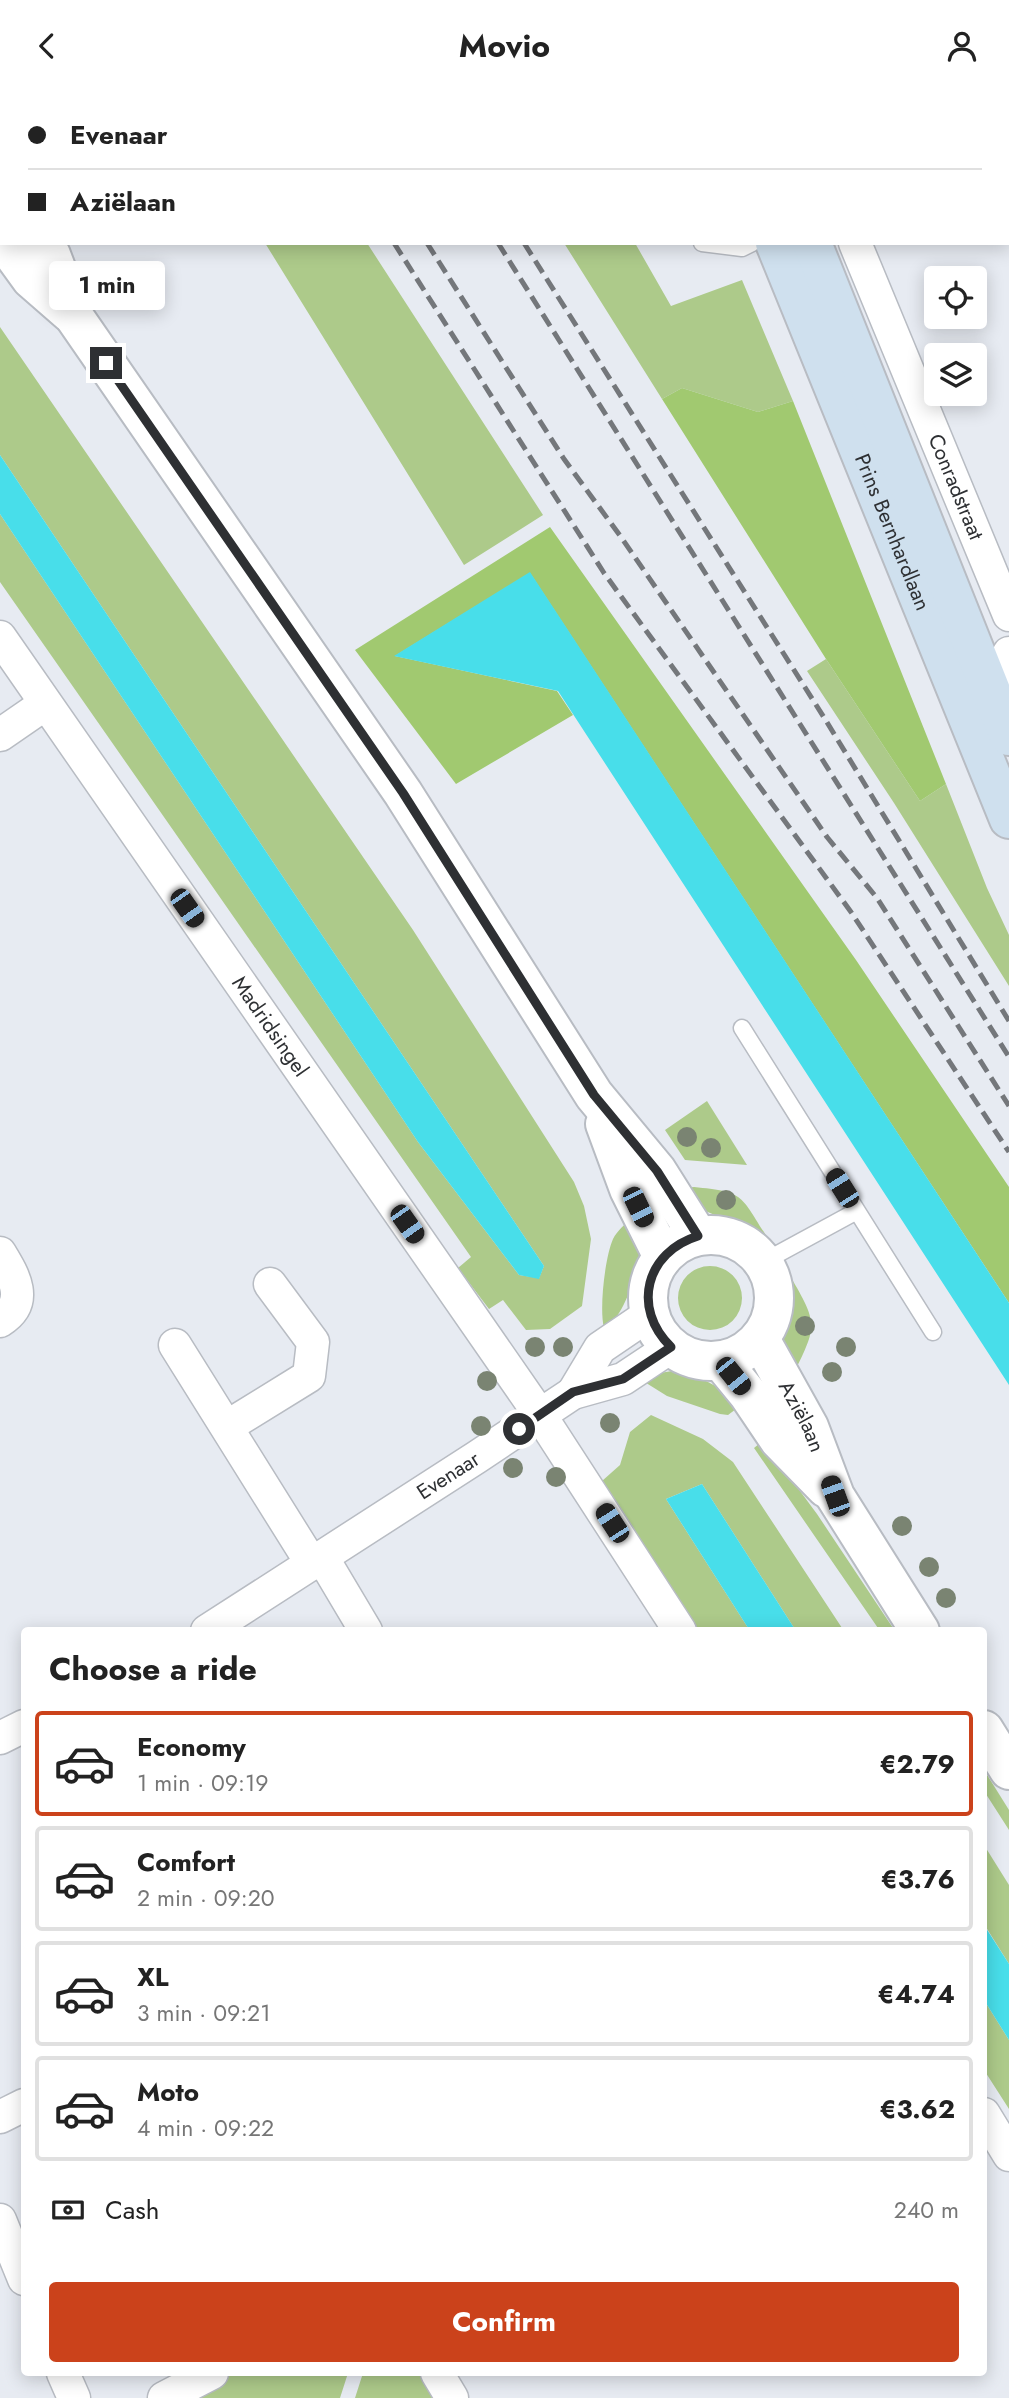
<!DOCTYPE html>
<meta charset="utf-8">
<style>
body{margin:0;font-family:Jost,sans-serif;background:#f6f6f6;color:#222;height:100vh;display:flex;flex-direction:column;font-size:26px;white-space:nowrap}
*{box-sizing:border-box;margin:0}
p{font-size:23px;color:#767676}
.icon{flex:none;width:38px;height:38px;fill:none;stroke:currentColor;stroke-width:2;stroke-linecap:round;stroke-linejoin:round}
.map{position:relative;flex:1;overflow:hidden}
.details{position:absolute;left:21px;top:1536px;width:966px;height:749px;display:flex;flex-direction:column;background:#fff;border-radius:7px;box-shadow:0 4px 18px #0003}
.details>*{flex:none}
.top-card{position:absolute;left:0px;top:0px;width:1010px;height:154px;box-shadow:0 4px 18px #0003;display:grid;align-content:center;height:154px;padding:0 28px;background:#fff}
.controls{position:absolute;left:924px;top:175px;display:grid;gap:14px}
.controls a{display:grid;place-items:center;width:63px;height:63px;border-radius:7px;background:#fff;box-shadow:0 4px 18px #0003;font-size:35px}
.end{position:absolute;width:32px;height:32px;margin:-16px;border:9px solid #2e3033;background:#fff;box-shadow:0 0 0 4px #fff}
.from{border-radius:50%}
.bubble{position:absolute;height:49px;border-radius:7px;background:#fff;box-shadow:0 4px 18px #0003;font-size:23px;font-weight:700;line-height:49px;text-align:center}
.car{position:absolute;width:21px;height:42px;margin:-21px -10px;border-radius:9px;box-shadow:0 0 5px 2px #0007;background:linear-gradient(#222 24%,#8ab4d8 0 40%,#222 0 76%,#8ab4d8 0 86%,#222 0)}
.top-card b{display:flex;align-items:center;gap:24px;height:66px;font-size:26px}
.top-card b+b{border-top:2px solid #e0e0e0}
.top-card i{width:18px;height:18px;background:#222}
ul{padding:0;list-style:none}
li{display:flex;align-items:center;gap:21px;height:105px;margin:0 14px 10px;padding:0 14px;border:4px solid #e0e0e0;border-radius:7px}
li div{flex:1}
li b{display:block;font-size:26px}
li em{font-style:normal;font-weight:700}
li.selected{border-color:#cb421b}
li>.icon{width:63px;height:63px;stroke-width:1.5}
h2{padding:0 28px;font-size:32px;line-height:84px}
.pay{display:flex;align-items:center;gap:18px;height:77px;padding:0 28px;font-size:26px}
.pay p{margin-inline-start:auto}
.action{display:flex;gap:14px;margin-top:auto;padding:14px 28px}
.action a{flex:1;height:80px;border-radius:7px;background:#cb421b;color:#fff;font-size:28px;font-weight:700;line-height:80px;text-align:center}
header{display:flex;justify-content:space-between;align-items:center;height:91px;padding:0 28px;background:#fff;font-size:32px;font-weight:700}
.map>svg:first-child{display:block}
.green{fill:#adca8a}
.forest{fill:#a1c970}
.water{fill:#48deea}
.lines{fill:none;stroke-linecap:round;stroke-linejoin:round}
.service-casing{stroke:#b8bcc3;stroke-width:19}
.minor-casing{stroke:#b8bcc3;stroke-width:35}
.tertiary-casing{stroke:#b8bcc3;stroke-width:42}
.secondary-casing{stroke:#b8bcc3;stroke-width:42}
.service{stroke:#fff;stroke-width:16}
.minor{stroke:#fff;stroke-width:32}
.tertiary{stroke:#fff;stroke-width:38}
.secondary{stroke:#cfe0ee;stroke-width:38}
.rail{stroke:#74777b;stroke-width:5;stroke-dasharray:14 7;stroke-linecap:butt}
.tree{fill:#7a8472}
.route{stroke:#2e3033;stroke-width:9}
.labels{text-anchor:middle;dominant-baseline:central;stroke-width:5;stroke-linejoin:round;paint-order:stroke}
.street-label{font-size:21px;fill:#2e3033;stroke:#f5f8fe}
</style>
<header><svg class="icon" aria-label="back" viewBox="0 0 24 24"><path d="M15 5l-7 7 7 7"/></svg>Movio<svg class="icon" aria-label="person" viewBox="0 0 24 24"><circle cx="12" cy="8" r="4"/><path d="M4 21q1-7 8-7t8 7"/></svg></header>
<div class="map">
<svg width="1009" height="2307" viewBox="0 0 1009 2307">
<rect width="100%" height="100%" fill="#e7ebf2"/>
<path class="green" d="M265 152H367L543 424 464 474Z
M564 152H635L671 215 742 189 793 310 758 321 682 297 662 308Z
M0 236 413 839 574 1091 584 1115 591 1148 582 1215 550 1238 526 1239 503 1209 489 1218 458 1177 471 1166 0 491V423L418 1051 519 1184 539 1187 544 1175 0 364Z
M826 568 920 710 946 693 987 797 1009 844V895L894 712 807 580Z
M707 1010 747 1074 685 1069 665 1039Z
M694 1096C745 1101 740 1104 767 1146L703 1119 684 1097Z
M632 1127C635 1137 641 1150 640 1159 638 1180 624 1228 604 1237 599 1218 605 1166 613 1148 617 1140 625 1133 632 1127Z
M678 1207a32 32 0 1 1 64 0a32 32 0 1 1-64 0Z
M793 1190C818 1233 816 1236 795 1280L782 1259V1246L790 1215V1193Z
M672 1280C705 1288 715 1291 740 1315L728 1324 720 1323 667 1305 643 1290 654 1283Z
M651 1324 703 1348 733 1371 844 1540H796L702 1393 666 1408 750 1540H699L602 1390 620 1374 630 1341Z
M765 1348 777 1369 817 1423 895 1540H880L754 1357Z
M984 1679 1009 1719V1739L984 1700Z
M984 1754 1009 1794V1873L984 1833Z
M984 1909 1009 1949V2018L984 1979Z
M232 2282H348L340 2307H183Z
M363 2282H421L436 2307H355Z"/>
<path class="forest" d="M682 297 758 321 793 310 946 693 920 710 826 568 662 308Z
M550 436 856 869 1009 1096V1212L530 482 395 565 557 600 573 624 456 693 355 559Z"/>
<path class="water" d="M0 364 544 1175 539 1188 519 1184 418 1051 0 423Z
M530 481 1009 1212V1294L558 600 394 565Z
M702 1393 796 1540H750L666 1408Z
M984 1834 1009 1873V1949L984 1909Z"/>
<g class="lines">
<g class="service-casing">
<path id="service" d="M569 0 570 2
M591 0V2
M702 152 742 157 752 152
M742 937 933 1241
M763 1171 857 1120"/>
</g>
<g class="minor-casing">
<g id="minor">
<path d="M804 0 805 2"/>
<path d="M1008 33H1009"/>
<path id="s1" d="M855 152 1009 524"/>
<path id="s2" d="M0 546 540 1324 680 1540"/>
<path d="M975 604 989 598 1009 562"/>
<path d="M0 644 45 613"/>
<path d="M0 1162C14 1185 30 1211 0 1230"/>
<path d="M175 1254 312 1473"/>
<path d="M573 1302 600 1257 650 1223"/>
<path d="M228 1335 309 1285 313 1251 270 1193"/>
<path d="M322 1466 366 1540"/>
<path id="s3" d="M207 1540 477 1366 573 1302 623 1288 671 1256"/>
<path d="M0 1647 24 1635"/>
<path d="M984 2023 1009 2064"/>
<path d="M0 2026 24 2014"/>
<path d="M0 2129 24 2188"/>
<path d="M63 2282 74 2307"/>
<path d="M437 2282 452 2307"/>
<path d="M164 2307 212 2282"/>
</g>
</g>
<g class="tertiary-casing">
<g id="tertiary">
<path d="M0 86 2 89"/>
<path d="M5 152 31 188 70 222"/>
<path d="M43 152 51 164 75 227 403 702 594 1004 657 1080 698 1145"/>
<path d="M605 1033 629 1098 663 1166"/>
<circle cx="711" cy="1207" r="63"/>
<path id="s4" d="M760 1248 809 1336 835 1405 920 1540"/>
<path d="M721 1270 748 1303 779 1349 826 1397"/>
<path d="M984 1639 1009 1679"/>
</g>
</g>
<g class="secondary-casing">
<g id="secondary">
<path d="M724 0V2"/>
<path d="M754 0 755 2"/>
<path id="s5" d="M775 152 1009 728"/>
<path d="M812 152 1009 645"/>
</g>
</g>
<use href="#service" class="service"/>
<use href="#minor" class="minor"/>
<use href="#tertiary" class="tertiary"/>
<use href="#secondary" class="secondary"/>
<path class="rail" d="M299 0 300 2
M330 0 332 2
M403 0 404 2
M427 0 428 2
M394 152 604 482 851 821 1009 1061
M427 152 564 368 621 446 827 746 877 807 1009 1015
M498 152 1009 966
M524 152 825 628 1009 930"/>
</g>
<g class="tree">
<circle cx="687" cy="1046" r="10"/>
<circle cx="711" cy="1057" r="10"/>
<circle cx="726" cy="1109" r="10"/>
<circle cx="805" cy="1235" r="10"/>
<circle cx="535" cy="1256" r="10"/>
<circle cx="563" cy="1256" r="10"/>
<circle cx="846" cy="1256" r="10"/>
<circle cx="832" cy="1281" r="10"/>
<circle cx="487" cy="1290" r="10"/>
<circle cx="610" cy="1332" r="10"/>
<circle cx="481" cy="1335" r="10"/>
<circle cx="513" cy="1377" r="10"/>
<circle cx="556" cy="1386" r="10"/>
<circle cx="902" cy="1435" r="10"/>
<circle cx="929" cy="1476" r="10"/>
<circle cx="946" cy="1507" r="10"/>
</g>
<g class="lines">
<path class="route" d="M106 272 403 702 594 1004 657 1080 698 1145C646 1161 631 1217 671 1256L623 1288 573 1301 519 1338"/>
</g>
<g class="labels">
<g class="street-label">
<text stroke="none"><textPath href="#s1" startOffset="264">Conradstraat</textPath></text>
<text stroke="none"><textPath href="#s5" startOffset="312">Prins Bernhardlaan</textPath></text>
<text stroke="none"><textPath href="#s2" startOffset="474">Madridsingel</textPath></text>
<text stroke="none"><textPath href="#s4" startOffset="88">Aziëlaan</textPath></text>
<text stroke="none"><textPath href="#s3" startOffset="287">Evenaar</textPath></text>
</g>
</g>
</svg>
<div class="controls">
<a><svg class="icon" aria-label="locate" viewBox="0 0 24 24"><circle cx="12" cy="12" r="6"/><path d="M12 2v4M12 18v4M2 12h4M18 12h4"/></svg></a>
<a><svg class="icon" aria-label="layers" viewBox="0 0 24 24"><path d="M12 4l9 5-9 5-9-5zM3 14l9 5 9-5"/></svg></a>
</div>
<i class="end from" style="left:519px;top:1338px"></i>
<i class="end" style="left:106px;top:272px"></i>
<div class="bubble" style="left:49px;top:170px;width:116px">1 min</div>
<i class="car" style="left:187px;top:817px;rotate:145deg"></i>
<i class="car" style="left:842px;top:1097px;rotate:328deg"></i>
<i class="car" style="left:638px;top:1116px;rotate:154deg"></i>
<i class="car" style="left:407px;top:1133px;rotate:145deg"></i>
<i class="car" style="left:733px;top:1285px;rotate:141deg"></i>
<i class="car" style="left:835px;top:1405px;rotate:340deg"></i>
<i class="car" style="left:612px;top:1432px;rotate:327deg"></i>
<div class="top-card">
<b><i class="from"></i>Evenaar</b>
<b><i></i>Aziëlaan</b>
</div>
<section class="details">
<h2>Choose a ride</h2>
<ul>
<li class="selected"><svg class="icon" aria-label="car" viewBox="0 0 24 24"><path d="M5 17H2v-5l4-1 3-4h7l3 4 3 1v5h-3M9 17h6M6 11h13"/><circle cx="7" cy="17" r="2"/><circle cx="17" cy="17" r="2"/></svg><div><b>Economy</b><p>1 min · 09:19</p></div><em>€2.79</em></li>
<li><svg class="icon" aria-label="car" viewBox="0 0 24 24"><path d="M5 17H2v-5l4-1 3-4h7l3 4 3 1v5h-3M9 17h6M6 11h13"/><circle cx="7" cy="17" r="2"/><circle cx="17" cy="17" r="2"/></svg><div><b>Comfort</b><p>2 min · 09:20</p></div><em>€3.76</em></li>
<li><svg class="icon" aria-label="car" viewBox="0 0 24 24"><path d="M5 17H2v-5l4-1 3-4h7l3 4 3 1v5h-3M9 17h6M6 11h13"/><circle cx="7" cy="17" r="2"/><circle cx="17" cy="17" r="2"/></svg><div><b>XL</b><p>3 min · 09:21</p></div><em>€4.74</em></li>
<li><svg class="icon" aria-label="car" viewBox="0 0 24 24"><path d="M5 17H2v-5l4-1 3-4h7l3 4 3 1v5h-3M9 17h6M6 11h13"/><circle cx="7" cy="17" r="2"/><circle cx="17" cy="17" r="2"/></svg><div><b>Moto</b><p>4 min · 09:22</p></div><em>€3.62</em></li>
</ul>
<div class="pay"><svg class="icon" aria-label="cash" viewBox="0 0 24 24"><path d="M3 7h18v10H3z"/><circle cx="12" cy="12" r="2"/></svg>Cash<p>240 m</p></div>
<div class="action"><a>Confirm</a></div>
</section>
</div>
